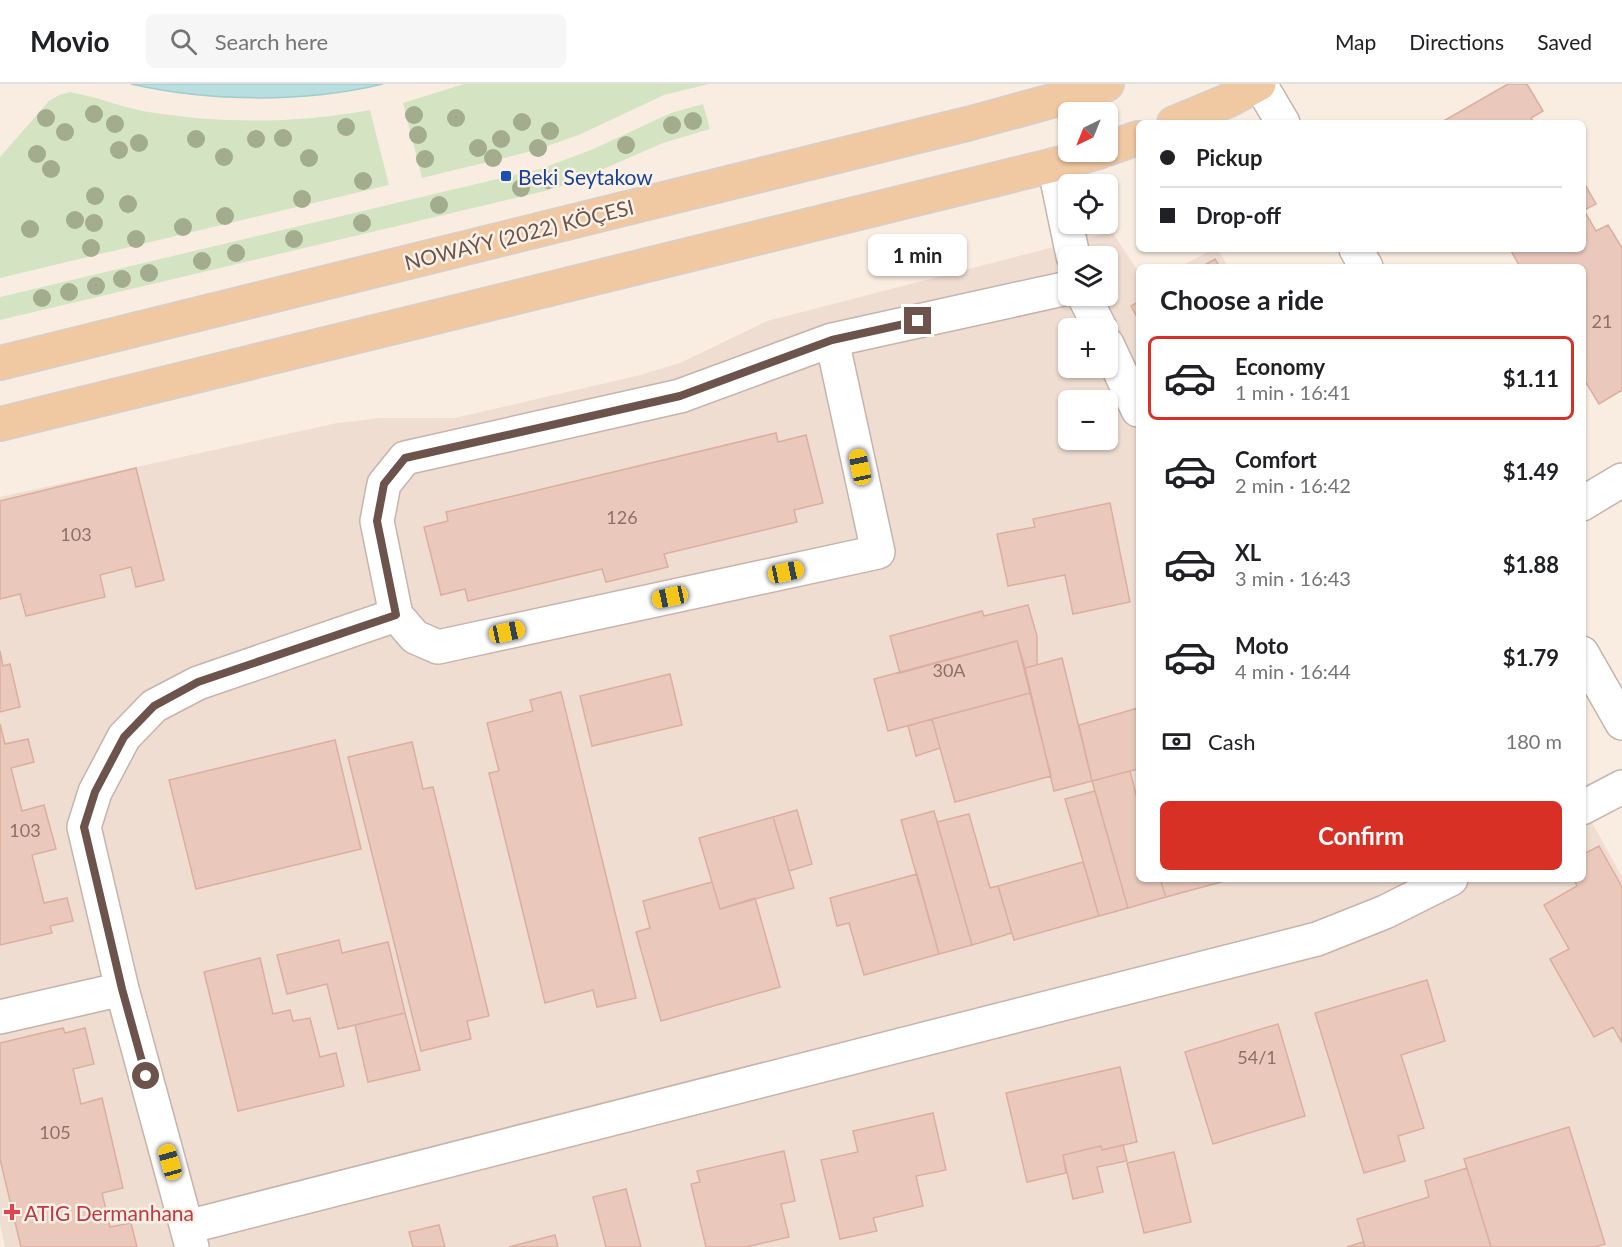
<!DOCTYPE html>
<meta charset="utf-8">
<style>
body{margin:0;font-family:Lato,sans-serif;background:#f6f6f6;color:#202124;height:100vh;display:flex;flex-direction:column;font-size:22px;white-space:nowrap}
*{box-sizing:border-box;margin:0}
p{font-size:20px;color:#757577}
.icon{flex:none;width:33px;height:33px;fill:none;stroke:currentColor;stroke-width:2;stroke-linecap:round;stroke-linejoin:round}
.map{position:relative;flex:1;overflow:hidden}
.panel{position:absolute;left:1136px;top:180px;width:450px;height:618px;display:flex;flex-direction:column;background:#fff;border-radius:9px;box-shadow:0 2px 4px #0004}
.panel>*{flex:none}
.banner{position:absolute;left:1136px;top:36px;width:450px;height:132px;border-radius:9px;box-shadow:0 2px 4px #0004;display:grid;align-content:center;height:132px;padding:0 24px;background:#fff}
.needle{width:39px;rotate:223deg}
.tools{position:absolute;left:1058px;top:18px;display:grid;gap:12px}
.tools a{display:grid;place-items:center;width:60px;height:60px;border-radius:9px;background:#fff;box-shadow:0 2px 4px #0004;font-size:30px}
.end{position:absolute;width:27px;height:27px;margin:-14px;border:8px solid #6c534b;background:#fff;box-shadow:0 0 0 3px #fff}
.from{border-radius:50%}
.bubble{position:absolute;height:42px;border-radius:9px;background:#fff;box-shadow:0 2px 4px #0004;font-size:20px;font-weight:700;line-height:42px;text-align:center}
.car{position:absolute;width:18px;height:36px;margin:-18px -9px;border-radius:8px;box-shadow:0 0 4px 2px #0007;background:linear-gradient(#f5c518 24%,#345 0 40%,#f5c518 0 76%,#345 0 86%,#f5c518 0)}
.banner b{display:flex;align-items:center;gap:21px;height:57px;font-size:22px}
.banner b+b{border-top:2px solid #e0e0e0}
.banner i{width:15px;height:15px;background:#202124}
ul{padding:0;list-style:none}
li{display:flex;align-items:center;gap:18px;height:84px;margin:0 12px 9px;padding:0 12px;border:3px solid transparent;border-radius:9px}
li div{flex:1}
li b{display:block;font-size:22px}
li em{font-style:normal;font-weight:700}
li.current{border-color:#d93025}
li>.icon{width:54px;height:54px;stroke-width:1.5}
h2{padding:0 24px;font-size:27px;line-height:72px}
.pay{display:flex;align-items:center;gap:15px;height:66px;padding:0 24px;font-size:22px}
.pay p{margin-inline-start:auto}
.primary-button{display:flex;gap:12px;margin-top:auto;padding:12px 24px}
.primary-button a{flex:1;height:69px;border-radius:9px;background:#d93025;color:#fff;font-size:24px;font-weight:700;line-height:69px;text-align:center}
header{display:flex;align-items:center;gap:36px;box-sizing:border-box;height:84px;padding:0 30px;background:#fff;border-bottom:2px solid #e0e0e0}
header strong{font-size:28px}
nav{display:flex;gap:33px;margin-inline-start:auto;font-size:21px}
.search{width:420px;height:54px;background:#f6f6f6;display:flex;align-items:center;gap:15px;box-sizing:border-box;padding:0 21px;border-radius:9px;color:#757577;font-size:22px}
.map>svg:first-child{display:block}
.residential{fill:#efddd1;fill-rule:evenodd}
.green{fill:#d4e4c2}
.water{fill:#b9dedf;stroke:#a0cecf;stroke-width:1.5}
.building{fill:#eac9bc;stroke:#dbae9f;stroke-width:1.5}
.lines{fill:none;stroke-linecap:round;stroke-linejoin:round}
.minor-casing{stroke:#c7b3aa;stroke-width:36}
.major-casing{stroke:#d6cfcd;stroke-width:36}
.minor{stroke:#fff;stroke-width:33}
.major{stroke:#f0c8a1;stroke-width:33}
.tree{fill:#a3ac8d}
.route{stroke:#6c534b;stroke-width:8}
.transit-dot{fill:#1a4fb4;stroke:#fcf1e7;stroke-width:2}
.health-dot{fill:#e0444e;stroke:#fcf1e7;stroke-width:2}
.labels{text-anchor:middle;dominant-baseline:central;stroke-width:5;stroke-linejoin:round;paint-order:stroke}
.number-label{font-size:18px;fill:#8c7067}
.transit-label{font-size:21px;fill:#164399;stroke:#fcf1e7;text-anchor:start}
.street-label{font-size:21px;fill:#6c534b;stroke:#fcf1e7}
.health-label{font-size:21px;fill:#be3a42;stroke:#fcf1e7;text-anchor:start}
</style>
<header>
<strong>Movio</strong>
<div class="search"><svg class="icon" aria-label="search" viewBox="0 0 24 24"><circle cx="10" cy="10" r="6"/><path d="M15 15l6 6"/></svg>Search here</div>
<nav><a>Map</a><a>Directions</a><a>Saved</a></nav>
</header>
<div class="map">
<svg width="1622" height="1163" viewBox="0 0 1622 1163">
<rect width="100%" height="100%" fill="#f9ede1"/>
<path class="residential" d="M1112 148 1138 187V795H1582L1583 722 1622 793V1163H5L0 1140V413L337 339 381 334H455L640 291 680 279 767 237ZM1068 172H1107V212H1068ZM1068 244H1107V284H1068ZM1068 316H1107V356H1068Z
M1214 165H1218L1228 183H1179Z"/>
<path class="green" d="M464 0H709L664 11 581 50 536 66 422 94 403 19Z
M70 8C98 13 126 25 155 29 226 40 299 39 370 26L389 101 0 194V73L49 17 59 11Z
M703 20 710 45 663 59 571 99 545 107 0 236V213L540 85 591 66 671 29Z"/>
<path class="water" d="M131 0H383C303 19 210 18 131 0Z"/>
<path class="building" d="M1508 0H1527L1543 27 1531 34 1534 39H1440Z
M1582 95 1596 120 1584 126 1596 147 1608 141 1622 164V306L1599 320 1582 292V183H1520L1510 165H1582Z
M1215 175 1220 183H1201Z
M1138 218V235L1131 222Z
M776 349 778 358 806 351 823 419 794 426 797 438 664 470 668 483 606 498 602 485 468 517 465 505 441 511 424 443 448 437 446 428Z
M136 384 164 496 136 503 131 483 100 491 105 513 26 532 20 510 0 515V417Z
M1110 419 1130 518 1073 530 1065 491 1008 502 997 450 1035 443 1033 435Z
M1028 521 1037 552V581L1025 584 1017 557 900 589 890 552 982 527 984 532Z
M1017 557 1030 609 888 647 874 595Z
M0 567 3 582 10 580 20 623 0 628Z
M1062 574 1092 697 1054 707 1025 584Z
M670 590 682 641 592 662 580 612Z
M561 608 636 914 597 923 593 906 545 919 489 689 499 687 487 639 533 627 530 616Z
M1030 609 1051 692 955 718 932 635Z
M1138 624V685L1092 697 1079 641Z
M932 635 940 664 916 672 908 642Z
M0 640 5 660 28 655 34 678 11 684 22 727 44 721 56 765 32 771 44 819 67 814 73 837 50 842 52 849 0 861Z
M335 656 361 765 196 805 169 696Z
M412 658 423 705 433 703 489 932 467 937 471 955 421 967 348 673Z
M1130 687 1138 718V795H1160L1166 813 1128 824 1092 697Z
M1095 707 1128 824 1099 832 1065 715Z
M797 726 812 780 789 787 773 733Z
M934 727 972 861 939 870 901 736Z
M969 730 990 804 998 802 1012 849 972 861 937 738Z
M773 733 794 804 720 825 699 754Z
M1599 762 1622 803V959L1613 943 1594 953 1550 875 1569 865 1544 821 1577 802 1574 795H1582V771Z
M1083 778 1099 832 1014 856 998 802Z
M917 790 939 870 864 891 849 839 837 842 830 814Z
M1160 795H1232L1166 813Z
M712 798 720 825 755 814 780 903 661 937 636 848 650 844 643 817Z
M339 856 342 869 388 858 405 929 338 945 327 900 287 910 277 871Z
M260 874 273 930 290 926 293 937 310 934 320 973 336 969 344 1002 238 1027 204 888Z
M1427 896 1445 957 1401 971 1424 1044 1398 1052 1405 1077 1364 1089 1315 929Z
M405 929 420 986 368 998 355 941Z
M1278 940 1305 1032 1213 1060 1185 968Z
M63 944 65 949 85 944 94 980 73 985 81 1020 102 1014 123 1104 102 1109 110 1143 131 1139 137 1163H21L0 1075V959Z
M1120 983 1137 1058 1102 1066 1101 1062 1063 1071 1066 1089 1027 1098 1006 1009Z
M933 1029 946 1086 916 1092 923 1122 873 1134 877 1147 840 1155 821 1076 858 1068 853 1047Z
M1569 1043 1605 1160 1595 1163H1491L1464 1075Z
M1123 1061 1127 1077 1097 1083 1103 1108 1073 1115 1063 1071 1101 1062 1102 1066Z
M784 1067 795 1117 781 1120 789 1153 746 1163H706L691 1100 700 1098 697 1087Z
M1174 1068 1191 1138 1144 1149 1127 1079Z
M1467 1084 1491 1163H1365L1357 1135 1429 1113 1425 1097Z
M626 1105 641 1163H606L593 1113Z
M439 1141 445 1163H413L409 1148Z
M555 1151 558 1163H509Z
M1363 1158 1365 1163H1347Z"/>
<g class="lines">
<g class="minor-casing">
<path id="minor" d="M1260 0 1283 39
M1054 81 1073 172
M1356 165 1366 183
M1084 212 1100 244
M832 256 878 468 438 563 415 553 396 531 377 437 384 400 405 374 680 312 832 256 1068 204
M1107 260 1138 326
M1582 420 1622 396
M1582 569 1622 639
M1582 724 1622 703
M0 933 122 905
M187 1143 1317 855 1385 828 1451 795
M192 1163 122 905 84 743 95 708 124 653 154 622 198 599 396 531"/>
</g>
<g class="major-casing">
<path id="major" d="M1174 39 1227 17 1259 0
M1107 65 1138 54
M0 279 971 39 1096 5 1107 0
M0 340 1054 81 1099 68"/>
</g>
<use href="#minor" class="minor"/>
<use href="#major" class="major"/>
</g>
<g class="tree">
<circle cx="94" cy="30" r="9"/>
<circle cx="414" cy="31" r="9"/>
<circle cx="46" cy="34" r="9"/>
<circle cx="456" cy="34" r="9"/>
<circle cx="693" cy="37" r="9"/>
<circle cx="522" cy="38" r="9"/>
<circle cx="115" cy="40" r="9"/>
<circle cx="672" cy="41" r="9"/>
<circle cx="346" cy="43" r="9"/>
<circle cx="550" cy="47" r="9"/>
<circle cx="65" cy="48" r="9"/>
<circle cx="418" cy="51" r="9"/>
<circle cx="283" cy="54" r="9"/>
<circle cx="196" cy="55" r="9"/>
<circle cx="256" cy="55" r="9"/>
<circle cx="501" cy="55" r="9"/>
<circle cx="139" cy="59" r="9"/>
<circle cx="626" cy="61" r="9"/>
<circle cx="478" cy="64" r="9"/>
<circle cx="538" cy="64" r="9"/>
<circle cx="119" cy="66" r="9"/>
<circle cx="37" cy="70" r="9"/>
<circle cx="224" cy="73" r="9"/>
<circle cx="309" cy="74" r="9"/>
<circle cx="493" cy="74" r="9"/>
<circle cx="425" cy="75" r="9"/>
<circle cx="51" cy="85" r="9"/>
<circle cx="548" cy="96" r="9"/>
<circle cx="363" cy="97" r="9"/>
<circle cx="521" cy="104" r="9"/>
<circle cx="95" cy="112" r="9"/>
<circle cx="302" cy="115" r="9"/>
<circle cx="128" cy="120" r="9"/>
<circle cx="439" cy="121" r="9"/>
<circle cx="225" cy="132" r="9"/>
<circle cx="75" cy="136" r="9"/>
<circle cx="94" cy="139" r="9"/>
<circle cx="362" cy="139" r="9"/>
<circle cx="183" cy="143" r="9"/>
<circle cx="30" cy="145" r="9"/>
<circle cx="136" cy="155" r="9"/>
<circle cx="294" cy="155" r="9"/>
<circle cx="91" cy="164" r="9"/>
<circle cx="236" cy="169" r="9"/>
<circle cx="202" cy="177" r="9"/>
<circle cx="149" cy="189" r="9"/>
<circle cx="122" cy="195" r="9"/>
<circle cx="96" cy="202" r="9"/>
<circle cx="69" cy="208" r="9"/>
<circle cx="42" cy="214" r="9"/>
</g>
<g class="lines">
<path class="route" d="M146 992 122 905 84 743 95 708 124 653 154 622 198 598 396 531 377 437 384 400 405 374 680 312 832 256 918 237"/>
</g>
<rect class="transit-dot" x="500" y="86" width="12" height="12" rx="3"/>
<path class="health-dot" d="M9 1119h6v6h6v6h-6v6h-6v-6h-6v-6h6z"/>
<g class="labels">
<g class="number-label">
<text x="1602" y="237">21</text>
<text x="622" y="433">126</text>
<text x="76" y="450">103</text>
<text x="949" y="586">30A</text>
<text x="25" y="746">103</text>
<text x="1257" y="973">54/1</text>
<text x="55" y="1048">105</text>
</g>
<g class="transit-label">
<text x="518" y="92">Beki Seytakow</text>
</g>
<g class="street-label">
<text transform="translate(519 150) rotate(-14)">NOWAÝY (2022) KÖÇESI</text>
</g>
<g class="health-label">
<text x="24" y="1128">ATIG Dermanhana</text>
</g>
</g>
</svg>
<div class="tools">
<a><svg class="needle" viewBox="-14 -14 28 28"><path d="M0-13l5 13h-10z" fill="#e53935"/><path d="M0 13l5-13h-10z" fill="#757577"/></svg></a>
<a><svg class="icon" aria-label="locate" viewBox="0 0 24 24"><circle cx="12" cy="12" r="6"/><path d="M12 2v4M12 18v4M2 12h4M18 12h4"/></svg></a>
<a><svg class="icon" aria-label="layers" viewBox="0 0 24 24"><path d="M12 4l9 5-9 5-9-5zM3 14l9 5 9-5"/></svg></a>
<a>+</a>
<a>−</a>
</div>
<i class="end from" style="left:146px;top:992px"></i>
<i class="end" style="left:918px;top:237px"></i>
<div class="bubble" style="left:868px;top:150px;width:99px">1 min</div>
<i class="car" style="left:860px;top:383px;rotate:348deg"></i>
<i class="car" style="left:786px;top:488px;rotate:78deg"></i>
<i class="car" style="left:670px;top:513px;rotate:258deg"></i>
<i class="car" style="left:507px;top:548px;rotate:78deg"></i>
<i class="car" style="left:170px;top:1078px;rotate:344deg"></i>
<div class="banner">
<b><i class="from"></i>Pickup</b>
<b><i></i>Drop-off</b>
</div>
<section class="panel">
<h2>Choose a ride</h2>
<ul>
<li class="current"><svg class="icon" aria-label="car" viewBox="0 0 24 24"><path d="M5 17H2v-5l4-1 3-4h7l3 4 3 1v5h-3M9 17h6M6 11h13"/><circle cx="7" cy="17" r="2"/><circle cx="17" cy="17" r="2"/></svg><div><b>Economy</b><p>1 min · 16:41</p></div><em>$1.11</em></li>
<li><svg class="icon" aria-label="car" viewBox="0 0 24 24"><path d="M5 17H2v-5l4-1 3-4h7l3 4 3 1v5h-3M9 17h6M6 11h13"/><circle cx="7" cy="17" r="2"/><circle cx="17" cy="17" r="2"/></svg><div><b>Comfort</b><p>2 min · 16:42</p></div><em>$1.49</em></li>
<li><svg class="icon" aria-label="car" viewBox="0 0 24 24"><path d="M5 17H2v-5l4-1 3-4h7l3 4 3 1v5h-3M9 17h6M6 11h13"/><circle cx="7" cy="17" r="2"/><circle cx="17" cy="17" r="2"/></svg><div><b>XL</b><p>3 min · 16:43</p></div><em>$1.88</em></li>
<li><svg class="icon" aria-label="car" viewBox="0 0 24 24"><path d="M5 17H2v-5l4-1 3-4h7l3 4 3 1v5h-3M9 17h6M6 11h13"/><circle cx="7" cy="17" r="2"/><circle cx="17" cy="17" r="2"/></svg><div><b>Moto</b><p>4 min · 16:44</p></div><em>$1.79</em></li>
</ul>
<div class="pay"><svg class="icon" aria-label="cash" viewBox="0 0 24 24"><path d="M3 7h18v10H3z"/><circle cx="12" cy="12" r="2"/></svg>Cash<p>180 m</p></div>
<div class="primary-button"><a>Confirm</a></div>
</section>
</div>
